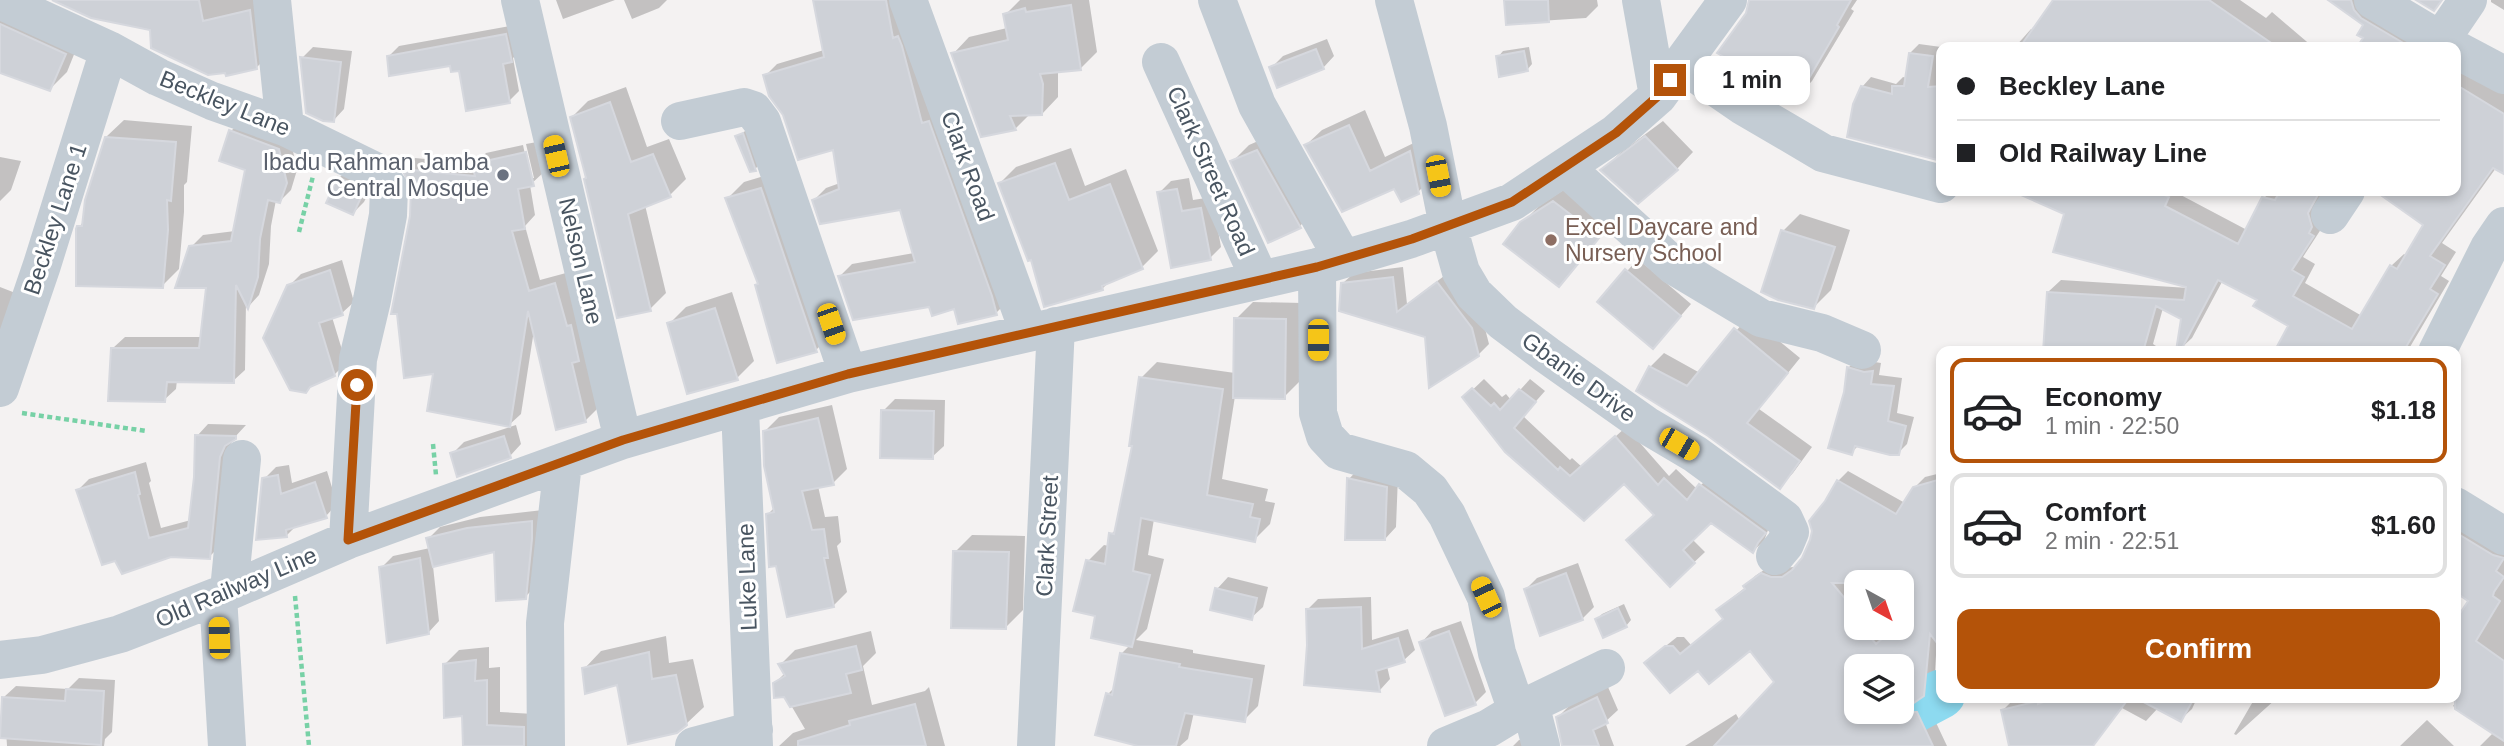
<!DOCTYPE html>
<meta charset="utf-8">
<style>
body{margin:0;font-family:Helvetica,sans-serif;background:#f2f2f2;color:#202124;height:100vh;display:flex;flex-direction:column;font-size:26px;white-space:nowrap}
*{box-sizing:border-box;margin:0}
p{font-size:23px;color:#757577}
.icon{flex:none;width:38px;height:38px;fill:none;stroke:currentColor;stroke-width:2;stroke-linecap:round;stroke-linejoin:round}
.map{position:relative;flex:1;overflow:hidden}
.sheet{position:absolute;left:1936px;top:346px;width:525px;height:357px;display:flex;flex-direction:column;background:#fff;border-radius:14px;box-shadow:0 4px 10px #0003}
.sheet>*{flex:none}
.hud{position:absolute;left:1936px;top:42px;width:525px;height:154px;border-radius:14px;box-shadow:0 4px 10px #0003;display:grid;align-content:center;height:154px;padding:0 21px;background:#fff}
.needle{width:46px;rotate:140deg}
.buttons{position:absolute;left:1844px;top:570px;display:grid;gap:14px}
.buttons a{display:grid;place-items:center;width:70px;height:70px;border-radius:14px;background:#fff;box-shadow:0 4px 10px #0003;font-size:35px}
.end{position:absolute;width:32px;height:32px;margin:-16px;border:9px solid #b45309;background:#fff;box-shadow:0 0 0 4px #fff}
.from{border-radius:50%}
.bubble{position:absolute;height:49px;border-radius:14px;background:#fff;box-shadow:0 4px 10px #0003;font-size:23px;font-weight:700;line-height:49px;text-align:center}
.car{position:absolute;width:21px;height:42px;margin:-21px -10px;border-radius:9px;box-shadow:0 0 5px 2px #0007;background:linear-gradient(#f5c518 24%,#345 0 40%,#f5c518 0 76%,#345 0 86%,#f5c518 0)}
.hud b{display:flex;align-items:center;gap:24px;height:66px;font-size:26px}
.hud b+b{border-top:2px solid #e0e0e0}
.hud i{width:18px;height:18px;background:#202124}
ul{padding:12px 0 0;list-style:none}
li{display:flex;align-items:center;gap:21px;height:105px;margin:0 14px 10px;padding:0 7px;border:4px solid #e0e0e0;border-radius:14px}
li div{flex:1}
li b{display:block;font-size:26px}
li em{font-style:normal;font-weight:700}
li.current{border-color:#b45309}
li>.icon{width:63px;height:63px;stroke-width:1.5}
.primary-button{display:flex;gap:14px;margin-top:auto;padding:14px 21px}
.primary-button a{flex:1;height:80px;border-radius:14px;background:#b45309;color:#fff;font-size:28px;font-weight:700;line-height:80px;text-align:center}
.map>svg:first-child{display:block}
.shadow{fill:#0003;fill-rule:evenodd}
.lines{fill:none;stroke-linecap:round;stroke-linejoin:round}
.river{stroke:#8ddaf0;stroke-width:49}
.building{fill:#ced1d7;stroke:#d6d8de;stroke-width:2;fill-rule:evenodd}
.path{stroke:#77d1a6;stroke-width:4.5;stroke-dasharray:5 3.5;stroke-linecap:butt}
.minor{stroke:#c3ccd4;stroke-width:38}
.route{stroke:#b45309;stroke-width:9}
.worship-dot{fill:#6b7280;stroke:#fff;stroke-width:2.5}
.education-dot{fill:#8d6e63;stroke:#fff;stroke-width:2.5}
.labels{text-anchor:middle;dominant-baseline:central;stroke-width:6;stroke-linejoin:round;paint-order:stroke}
.street-label{font-size:23px;fill:#495561;stroke:#fff}
.worship-label{font-size:23px;fill:#5b616d;stroke:#fff;text-anchor:end}
.education-label{font-size:23px;fill:#785e54;stroke:#fff;text-anchor:start}
</style>
<div class="map">
<svg width="2504" height="746" viewBox="0 0 2504 746">
<rect width="100%" height="100%" fill="#f4f2f2"/>
<path class="shadow" d="M0 0 81 37 67 72 50 89 0 71Z
M124 0H266L272 52 256 68 152 28Z
M556 0H615L563 19Z
M624 0H667L659 8 632 19Z
M815 0H900L1008 301 996 313 956 306 930 305 840 276 852 264 914 253 901 208 814 200 826 188 840 183 835 148 784 114 765 76 777 64 824 50Z
M1020 0H1089L1097 52 1080 69 1058 71V97L1042 114H1030L1015 129 953 54 969 37 1007 28 1005 15Z
M1507 0H1597L1598 6 1586 18 1507 23Z
M1752 0H1857L1851 9 1854 11 1812 81 1797 97 1747 14Z
M2054 0H2240L2266 18 2272 12 2313 47H2015L2031 29 2034 31Z
M2331 0H2368L2421 47H2359L2365 38V25Z
M2491 0H2504V10L2491 2Z
M516 25 522 50 513 58 519 91 509 101 452 64 389 56 399 46Z
M1327 39 1334 56 1323 68H1271L1283 56Z
M1919 44 1941 47 1937 79 1941 78V159L1862 87 1871 77 1896 84 1903 77 1907 78 1910 53Z
M313 47 352 51 344 109 333 121 302 58Z
M1529 47 1532 64 1527 70 1498 57 1503 51Z
M2462 68 2504 94V172L2496 168 2442 243 2456 252 2441 276 2449 281 2407 352H2276L2291 326 2259 299 2223 280 2192 338 2179 350 2183 318 2163 308 2153 344 2165 352H2044L2048 292 2061 280 2189 288 2066 213 2021 193 2022 191H2178L2177 193 2247 230 2264 198 2271 191H2323L2325 223 2303 257 2315 264 2305 283 2362 316 2391 266 2404 254 2407 256 2426 225 2382 193 2384 191H2455V75Z
M626 87 647 147 669 139 686 179 670 195 645 205 666 293 650 309 588 177 572 117 588 101Z
M1365 110 1385 157 1426 137 1434 176 1418 192 1395 186 1306 145 1322 130Z
M124 120 192 126 187 182 184 185V212L179 269 162 286 79 227 84 221 106 137Z
M242 120 290 137 297 170 291 190 280 201 276 200 271 226 269 264 259 295 249 306 246 301 245 370 233 381 177 380 176 389 164 400 113 348 125 337H202L207 286 191 247 203 235 235 231 247 168 231 131Z
M1663 121 1693 152 1677 169 1603 170 1620 153Z
M748 129 760 164 755 169 738 136Z
M1274 134 1316 209 1300 226 1232 162 1249 145Z
M537 142 544 172 530 185 535 215 525 226 540 280 566 273 597 409 585 421 534 330 521 414 509 425 436 372 412 216 413 188 404 169 415 158 475 164 486 153 523 145 530 178H534L526 144Z
M1071 148 1085 186 1126 169 1158 251 1142 267 1111 280 1102 289 1032 258 1000 183 1016 167Z
M0 157 21 161 11 190 0 201Z
M351 167 375 180 364 202 353 213 339 178Z
M778 172 833 333 816 350 759 284 727 199 744 182Z
M1189 178 1193 200 1212 197 1221 247 1210 258 1159 193 1171 181Z
M1571 185 1615 219 1558 285 1521 224 1539 206Z
M1800 214 1850 230 1831 290 1814 307 1783 231Z
M1638 259 1691 304 1664 335 1599 302Z
M342 260 354 302 342 313 332 317 346 363 334 375 289 286 301 274Z
M1403 267 1407 304 1448 273 1482 317 1489 344 1478 355 1426 335 1343 283 1354 273Z
M0 287 18 294 0 343Z
M732 292 754 361 737 378 669 324 686 307Z
M1253 302 1303 303 1301 380 1284 397 1235 396 1222 479 1268 489 1265 501 1275 503 1270 524 1254 540 1154 519 1148 555 1164 559 1147 629 1136 640 1193 650V653L1265 665 1258 706 1244 720 1194 712 1188 739 1180 746H1146L1108 694 1115 687 1121 654 1130 645 1097 615 1088 561 1104 545 1109 546 1111 534 1117 529 1134 445 1141 378 1157 362 1235 373 1236 319Z
M1749 316 1800 358 1759 409 1812 447 1793 473 1780 487 1709 435 1650 367 1664 353 1700 373Z
M1857 359 1881 363 1879 375 1902 378 1897 413 1914 417 1907 444 1898 453 1859 445 1851 453 1845 393 1848 368Z
M1484 379 1502 397 1506 394 1511 400 1530 379 1545 391 1523 416 1570 460 1572 458 1582 467 1626 427 1669 476 1676 469 1697 489 1711 475 1768 530 1764 541 1753 551 1710 521 1692 539 1705 552 1670 585 1656 514 1624 482 1584 518 1465 397Z
M895 399 945 400 944 446 932 457 883 411Z
M832 405 847 469 833 483 818 486 825 517 838 516 841 542 837 546 847 592 833 606 768 514 775 507 765 431 779 417Z
M208 424 246 425 234 438 231 444 221 545 209 557 171 556 78 490 89 479 146 462 151 481 149 483 161 528 191 520 197 436Z
M516 425 521 444 510 456 452 454 464 442Z
M289 465 292 483 327 471 337 504 326 516 297 525 287 535 264 479 276 467Z
M1360 467 1398 476 1396 527 1385 539 1349 479Z
M1848 471 1905 503 1914 488 1925 477 1941 473V645L1937 641 1934 684 1923 695 1947 746H1685L1736 714 1740 721 1776 682 1750 648 1698 668 1657 653 1677 637H1684L1691 645 1724 618 1718 610 1729 600 1746 587 1755 576 1773 564 1781 568 1794 567 1800 563 1826 502 1838 481ZM1857 583H1902V628H1857ZM1857 667H1902V712H1857Z
M543 510 537 585 525 597 496 550 433 566 439 621 428 633 381 568 393 556 430 548 428 539 440 527 480 517Z
M2455 512 2504 542V746H2480L2494 732 2453 706 2456 702 2451 698H2455L2470 600 2455 590Z
M972 535 1025 536 1023 610 1006 627 955 552Z
M1578 563 1594 607 1582 619 1526 589 1537 578Z
M1228 577 1268 587 1263 607 1251 618 1217 589Z
M1371 597 1372 640 1408 629 1415 650 1404 660 1387 666 1390 679 1380 690 1306 683 1309 645 1308 609 1318 599Z
M1624 604 1631 620 1626 626 1597 619 1602 614Z
M1461 621 1486 692 1475 703 1421 643 1432 631Z
M871 631 876 653 863 666 872 705 925 691 929 687 945 746H779L793 733 805 729 785 695 775 683 785 673 780 665 795 650Z
M666 636 669 663 693 659 704 707 686 724 619 683 584 669 601 651Z
M489 647V668L500 667V712L534 714 536 746H465L463 714 445 664 459 650Z
M79 678 115 680 112 732 105 739 104 746H7L4 697 16 686 68 689Z
M1608 687 1618 710 1605 722 1614 746H1564L1558 717 1569 706Z
M2020 698H2197L2192 709 2180 720 2158 708 2146 721 2122 708 2093 746H2009L2003 710 2013 700Z
M2255 698H2277L2236 735 2234 734Z
M2333 698H2347L2342 703Z
M2427 720 2454 746H2400Z
M1519 740 1531 741 1534 746H1513Z"/>
<g class="lines">
<path class="river" d="M1843 746 1941 694"/>
</g>
<path class="building" d="M52 0H199L203 21 250 10 257 69 226 76 225 73 208 75 151 48 150 30 91 18Z
M813 0H886L893 38 898 36 902 46 922 123 929 121 992 296 997 315 958 324 954 309 932 316 929 307 853 320 838 276 915 262 900 210 820 224 812 200 839 189 833 150 798 160 783 115 769 96 763 75 824 57Z
M1504 0H1548L1549 22 1506 25Z
M1749 0H1851L1837 25 1839 27 1797 99 1717 53 1746 13Z
M2053 0H2209L2277 47H2020Z
M2328 0H2351L2354 10 2361 18 2410 47H2357L2363 38 2357 35 2363 25Z
M2416 0H2442L2434 11Z
M1071 5 1081 70 1040 74 1043 84 1042 115 1010 116 1016 130 981 137 951 53 1008 40 1003 14 1025 8 1026 12Z
M0 24 66 54 50 91 0 73Z
M506 34 512 62 503 64 510 103 466 111 459 71 451 72 450 66 389 76 387 56Z
M1316 49 1324 69 1277 88 1269 67Z
M1524 51 1528 71 1499 77 1496 56Z
M1909 53 1933 56 1928 87 1941 86V161L1847 137 1853 104 1861 86 1892 94V86H1904Z
M300 57 341 62 334 122 323 121 306 113Z
M2455 84 2504 114V174L2493 168 2430 256 2445 265 2430 289 2438 294 2403 352H2274L2288 326 2253 306 2257 300 2218 280 2180 352 2176 351 2181 319 2156 306 2143 352H2043L2047 292 2184 300 2186 287 2053 252 2064 214 2012 191H2155L2169 197 2165 206 2238 244 2262 197 2275 200 2280 191H2320L2308 213 2312 227 2309 233 2314 236 2292 270 2304 277 2293 296 2352 329 2390 265 2397 269 2423 225 2375 191H2455Z
M610 102 631 162 653 154 671 197 628 214 651 311 617 318 584 179 586 178 570 117Z
M1349 125 1370 171 1410 151 1419 194 1401 202 1394 189 1342 212 1304 145Z
M229 130 279 149 287 183 280 203 268 200 260 239 258 277 248 309 236 285 234 383 167 382 165 402 108 401 111 348H199L206 288H175L189 246 231 241 245 170 219 161Z
M743 133 756 171 750 172 735 136Z
M1645 136 1678 170 1638 204 1600 170Z
M105 137 176 142 171 201 167 200 168 230 163 288 76 286V229L77 226H82L85 200Z
M1257 150 1301 228 1268 243 1230 161Z
M526 152 534 186 518 189 525 229 512 231 529 291 555 283 567 326 571 325 579 361 572 363 586 422 556 430 528 311 510 427 427 411 433 374 404 378 397 314H391L410 216 411 188 402 169 475 176 472 164Z
M1055 163 1069 200 1110 184 1143 269 1102 286 1103 290 1044 307 1031 260 1028 261 998 183Z
M338 177 364 191 353 215 326 203Z
M761 188 817 352 777 363 755 285 758 284 725 198Z
M1177 189 1182 211 1201 208 1211 260 1171 268 1157 192Z
M1553 201 1600 237 1559 287 1503 244 1520 222Z
M1781 230 1835 247 1814 309 1778 300 1761 292Z
M1625 269 1681 316 1653 349 1597 302Z
M330 270 343 315 319 323 335 376 310 387 306 393 290 390 263 338 287 285Z
M1393 277 1397 312 1437 282 1472 328 1479 356 1429 388 1425 337 1339 311 1341 283Z
M715 308 738 380 687 394 667 323Z
M1234 318 1286 319 1285 399 1233 398Z
M1734 328 1788 373 1747 423 1800 461 1780 489 1708 436 1636 391 1649 366 1687 386Z
M1847 367 1864 372 1873 371 1871 384 1894 386 1888 421 1906 426 1899 455H1890L1855 446 1852 455 1828 448 1844 392Z
M1139 377 1223 389 1207 495 1253 504 1250 517 1260 519 1255 542 1141 518 1133 571 1150 575 1132 647 1091 638 1095 616 1073 611 1086 560 1105 564 1109 533 1114 534 1132 446H1129Z
M1472 388 1491 406 1494 403 1500 410 1519 389 1536 402 1514 428 1558 470 1560 467 1570 476 1615 436 1658 485 1664 478 1687 500 1699 484 1766 533 1758 543 1753 553 1711 523 1683 550 1695 563 1670 587 1626 540 1654 515 1624 484 1584 521 1505 452 1462 397Z
M881 410 934 411 933 459 880 458Z
M818 418 834 485 802 491 812 530 824 529 828 558H824L834 607 787 617 776 566 769 567 766 514 774 512 764 466 763 431Z
M195 435 236 436V439L225 446 220 457 210 559 171 557 122 574 115 561 102 565 76 490 135 472 140 494 138 495 149 538 188 528 194 477Z
M504 436 511 458 457 477 450 453Z
M278 475 281 494 315 482 327 518 286 530 287 537 256 540 262 478Z
M1347 478 1387 487 1385 540H1345Z
M1941 479V648L1930 634 1924 696 1902 711V667H1857V712H1917L1933 746H1714L1774 682 1750 651 1709 684 1698 671 1670 693 1644 663 1665 646H1673L1680 654 1723 619 1716 610 1745 589 1743 586 1761 573 1771 577H1782L1792 570 1802 558 1810 540 1812 531 1809 521 1825 501 1837 480 1896 514 1913 487ZM1832 583H1902V628H1894L1876 644 1863 628H1857V613Z
M532 521V539L526 599 496 601 494 552 433 567 426 538 467 528Z
M2455 532 2493 555 2504 558 2496 571 2504 577 2494 592 2493 596 2500 601 2476 641 2504 661V741L2455 709V621L2468 601 2455 592Z
M953 551 1009 552 1006 629 951 628Z
M420 558 429 634 387 643 379 567Z
M1566 573 1583 620 1540 636 1524 589Z
M1215 588 1257 598 1252 620 1210 610Z
M1361 607 1362 649 1398 638 1405 662 1376 671 1380 692 1304 685 1307 645 1306 609Z
M1618 608 1627 627 1603 638 1595 619Z
M1449 631 1476 705 1445 716 1419 642Z
M856 646 862 670 846 674 851 693 790 707 784 697 774 698 773 683 785 676 778 664Z
M649 652 652 679 676 675 687 725 677 733 628 744 617 685 585 694 582 668Z
M1120 653 1180 664 1179 667 1252 679 1245 722 1185 713 1176 746H1138L1095 735 1106 693 1112 695Z
M476 660 475 681 487 680V725L524 727V746H463L462 716 444 718 443 664Z
M66 689 104 691 101 745 0 738 2 697 65 701Z
M1597 697 1608 723 1593 730 1599 746H1562L1556 717Z
M2054 698H2129L2093 746H2009L2001 710 2038 701V704Z
M2136 698H2194L2181 722Z
M915 704 926 746H798V741L850 725 849 721Z"/>
<g class="lines">
<path class="path" d="M299 232 313 176
M22 413 146 431
M433 444 436 475
M295 596 309 746"/>
<path class="minor" d="M0 0 109 50 158 77 212 101 285 127 377 172 389 188 388 215 372 300 358 359 348 540
M272 0 285 127
M520 0 623 440
M908 0 1029 333
M1217 0 1257 105 1343 259
M1394 0 1428 126 1448 226 1461 272 1474 294 1503 322 1547 355 1646 425 1695 454 1784 519 1790 532 1785 544 1775 556
M1641 0 1658 96
M2373 0 2452 47
M2436 47 2468 0
M2455 49 2504 75
M1161 62 1260 280
M1682 64 1743 106 1823 153 1941 184
M680 121 744 107 753 110 762 122 848 374
M1566 168 1674 266 1761 318 1822 333 1862 350
M2330 215 2346 191
M1317 267 1318 413 1325 436 1339 451 1406 470 1430 490 1447 515 1486 597 1497 653 1517 711 1489 728 1446 746
M2437 352 2489 248 2504 226
M0 388 42 265 109 50
M740 408 754 746
M2455 506 2504 536
M229 590 242 459
M218 596 227 746
M0 660 42 655 120 634 218 596 348 540 623 440 848 374 1317 267 1411 239 1512 202 1616 133 1658 96 1728 0
M1530 704 1541 746
M1517 711 1606 668
M546 746 545 623 563 463
M694 746 754 730
M1036 746 1056 326"/>
</g>
<g class="lines">
<path class="route" d="M357 385 348 540 623 440 848 374 1317 267 1412 239 1512 202 1616 133 1658 96 1670 80"/>
</g>
<circle class="worship-dot" cx="503" cy="175" r="7"/>
<circle class="education-dot" cx="1551" cy="240" r="7"/>
<g class="labels">
<g class="street-label">
<text transform="translate(225 103) rotate(22)">Beckley Lane</text>
<text transform="translate(968 166) rotate(70)">Clark Road</text>
<text transform="translate(1211 171) rotate(66)">Clark Street Road</text>
<text transform="translate(55 219) rotate(-72)">Beckley Lane 1</text>
<text transform="translate(581 261) rotate(77)">Nelson Lane</text>
<text transform="translate(1579 377) rotate(36)">Gbanie Drive</text>
<text transform="translate(1047 536) rotate(-87)">Clark Street</text>
<text transform="translate(747 577) rotate(-92)">Luke Lane</text>
<text transform="translate(236 587) rotate(-23)">Old Railway Line</text>
</g>
<g class="worship-label">
<text x="489" y="162">Ibadu Rahman Jamba<tspan x="489" dy="26">Central Mosque</tspan></text>
</g>
<g class="education-label">
<text x="1565" y="227">Excel Daycare and<tspan x="1565" dy="26">Nursery School</tspan></text>
</g>
</g>
</svg>
<div class="buttons">
<a><svg class="needle" viewBox="-14 -14 28 28"><path d="M0-13l5 13h-10z" fill="#e53935"/><path d="M0 13l5-13h-10z" fill="#757577"/></svg></a>
<a><svg class="icon" aria-label="layers" viewBox="0 0 24 24"><path d="M12 4l9 5-9 5-9-5zM3 14l9 5 9-5"/></svg></a>
</div>
<i class="end from" style="left:357px;top:385px"></i>
<i class="end" style="left:1670px;top:80px"></i>
<div class="bubble" style="left:1694px;top:56px;width:116px">1 min</div>
<i class="car" style="left:556px;top:156px;rotate:347deg"></i>
<i class="car" style="left:1438px;top:176px;rotate:169deg"></i>
<i class="car" style="left:831px;top:324px;rotate:161deg"></i>
<i class="car" style="left:1318px;top:340px;rotate:180deg"></i>
<i class="car" style="left:1679px;top:444px;rotate:120deg"></i>
<i class="car" style="left:1486px;top:597px;rotate:335deg"></i>
<i class="car" style="left:219px;top:638px;rotate:358deg"></i>
<div class="hud">
<b><i class="from"></i>Beckley Lane</b>
<b><i></i>Old Railway Line</b>
</div>
<section class="sheet">
<ul>
<li class="current"><svg class="icon" aria-label="car" viewBox="0 0 24 24"><path d="M5 17H2v-5l4-1 3-4h7l3 4 3 1v5h-3M9 17h6M6 11h13"/><circle cx="7" cy="17" r="2"/><circle cx="17" cy="17" r="2"/></svg><div><b>Economy</b><p>1 min · 22:50</p></div><em>$1.18</em></li>
<li><svg class="icon" aria-label="car" viewBox="0 0 24 24"><path d="M5 17H2v-5l4-1 3-4h7l3 4 3 1v5h-3M9 17h6M6 11h13"/><circle cx="7" cy="17" r="2"/><circle cx="17" cy="17" r="2"/></svg><div><b>Comfort</b><p>2 min · 22:51</p></div><em>$1.60</em></li>
</ul>
<div class="primary-button"><a>Confirm</a></div>
</section>
</div>
